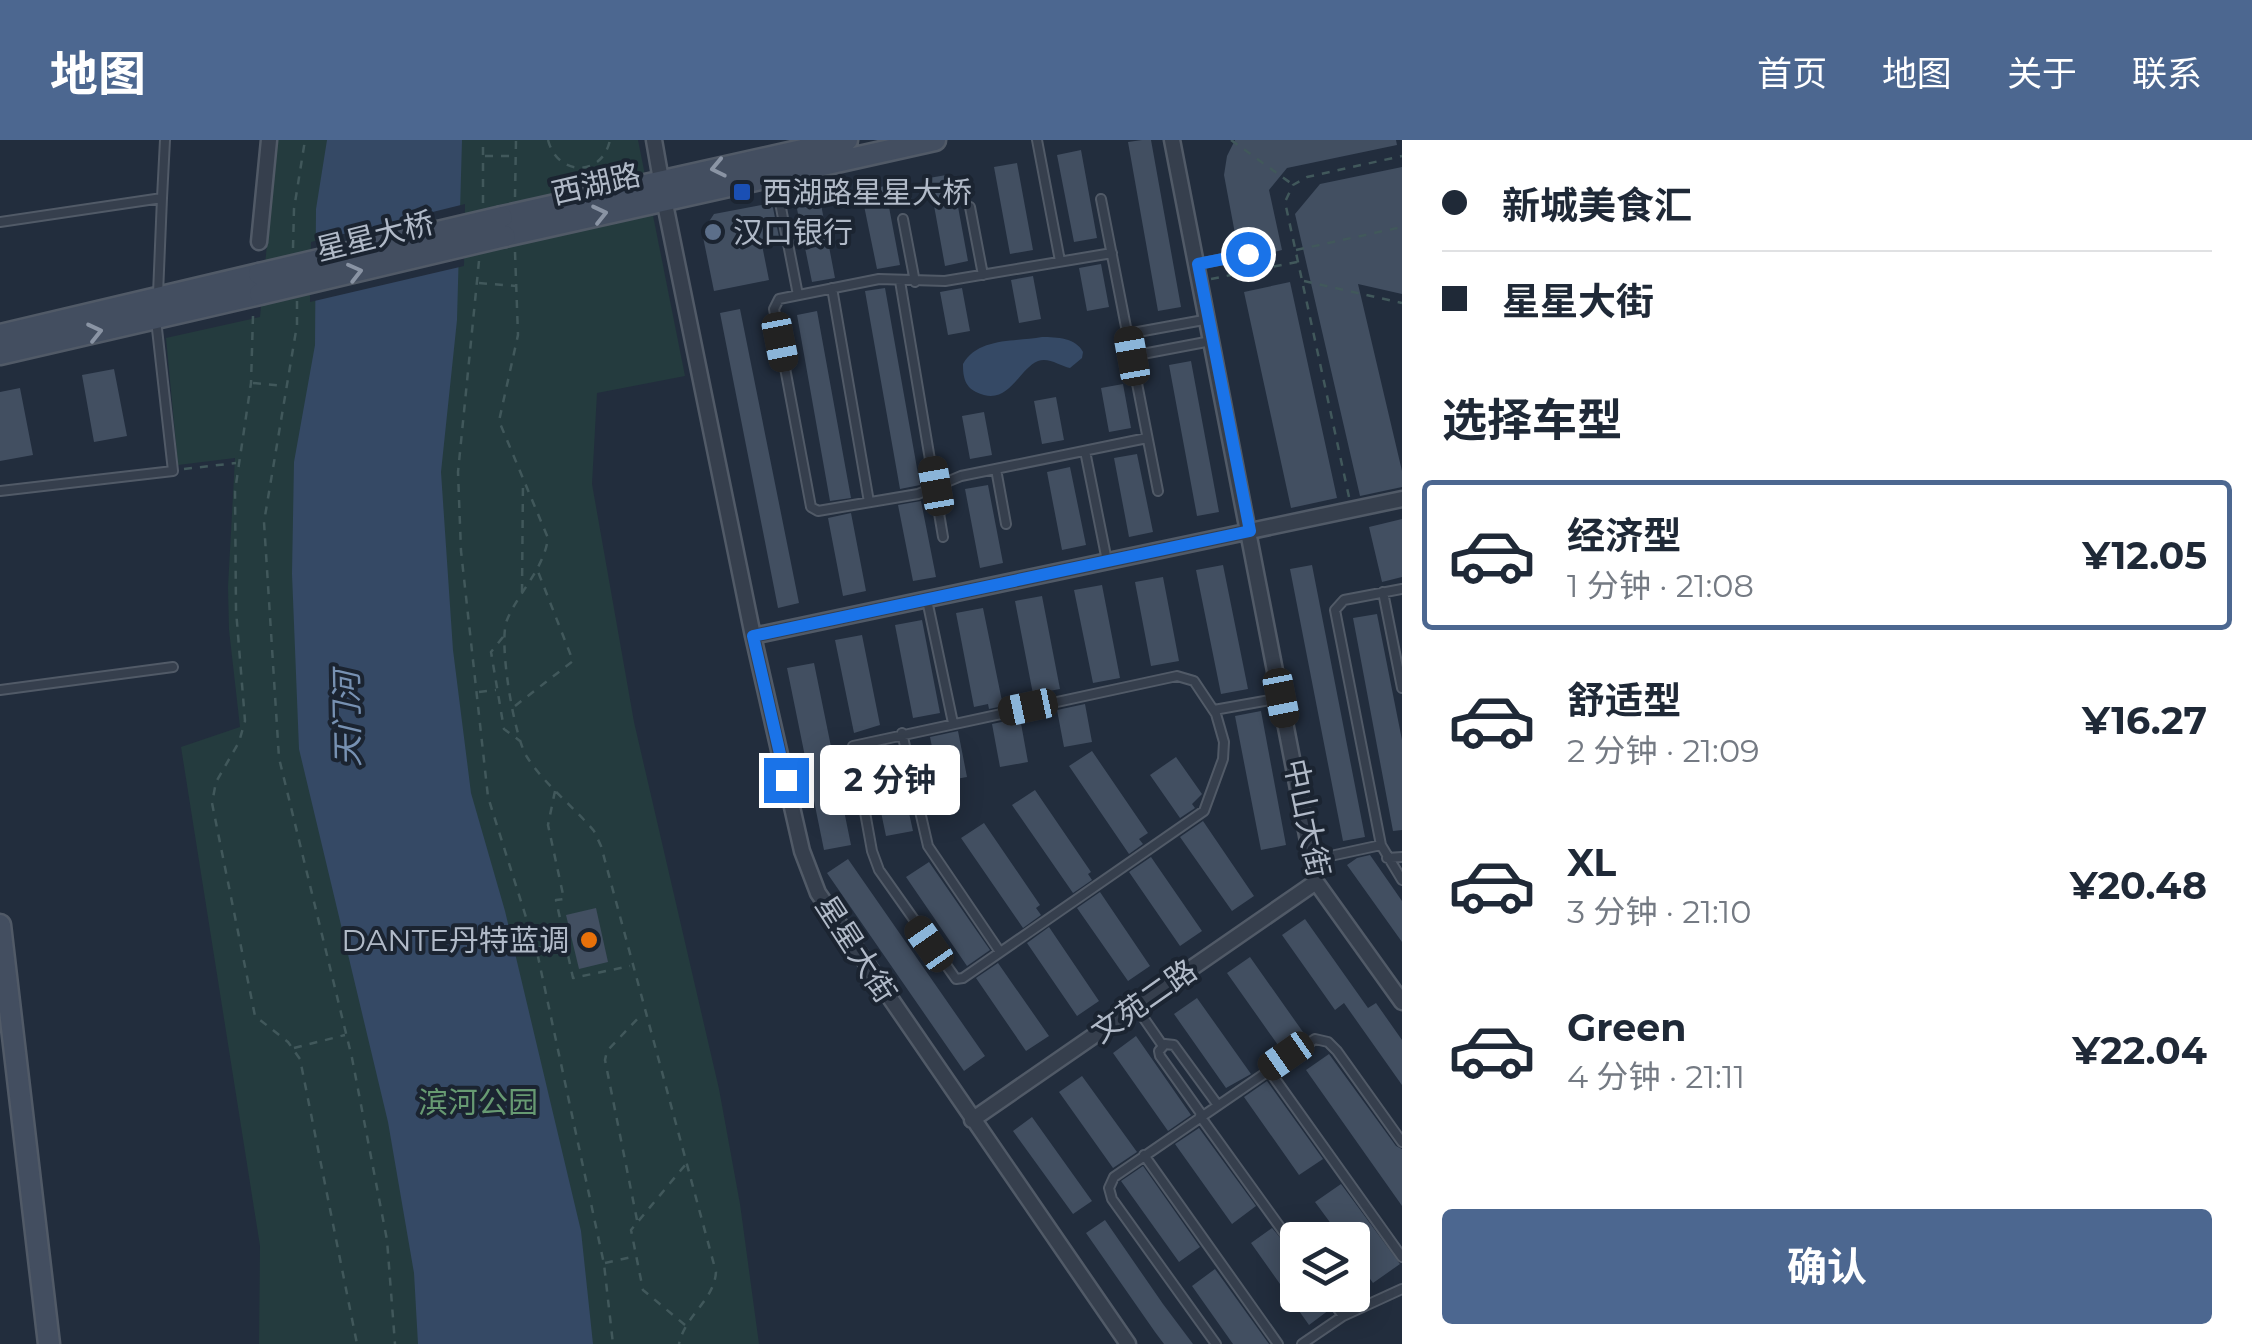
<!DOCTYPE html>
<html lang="zh">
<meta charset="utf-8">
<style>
body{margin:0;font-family:Montserrat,"Noto Sans SC",sans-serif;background:#f6f6f7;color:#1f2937;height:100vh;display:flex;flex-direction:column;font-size:38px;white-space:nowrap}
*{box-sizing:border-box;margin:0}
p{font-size:32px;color:#747a83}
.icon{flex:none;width:55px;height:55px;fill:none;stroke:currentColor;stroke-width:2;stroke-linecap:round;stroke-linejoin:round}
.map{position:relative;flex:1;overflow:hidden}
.details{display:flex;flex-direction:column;background:#fff;width:850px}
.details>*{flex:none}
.guide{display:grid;align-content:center;height:220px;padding:0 40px;background:#fff}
.tools{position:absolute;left:1280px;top:1082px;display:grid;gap:20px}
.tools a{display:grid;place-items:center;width:90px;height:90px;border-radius:10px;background:#fff;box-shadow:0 5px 25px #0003;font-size:50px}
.end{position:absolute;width:45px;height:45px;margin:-22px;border:12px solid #1a73e8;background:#fff;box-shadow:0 0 0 5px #fff}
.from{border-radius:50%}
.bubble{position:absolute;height:70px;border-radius:10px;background:#fff;box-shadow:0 5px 25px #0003;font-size:32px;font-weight:700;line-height:70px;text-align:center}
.car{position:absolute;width:30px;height:60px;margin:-30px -15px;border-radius:12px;box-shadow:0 0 8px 2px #0007;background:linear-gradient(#222 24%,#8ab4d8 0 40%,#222 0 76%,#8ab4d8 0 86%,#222 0)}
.guide b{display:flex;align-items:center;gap:35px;height:95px;font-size:38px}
.guide b+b{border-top:2px solid #e0e1e3}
.guide i{width:25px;height:25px;background:#1f2937}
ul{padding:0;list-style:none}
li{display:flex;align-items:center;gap:30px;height:150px;margin:0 20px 15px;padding:0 20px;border:5px solid transparent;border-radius:10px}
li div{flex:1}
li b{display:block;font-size:38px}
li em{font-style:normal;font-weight:700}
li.selected{border-color:#4c6790}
li>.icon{width:90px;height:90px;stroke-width:1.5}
h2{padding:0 40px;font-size:45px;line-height:120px}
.primary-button{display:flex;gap:20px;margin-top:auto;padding:20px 40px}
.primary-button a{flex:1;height:115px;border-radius:10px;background:#4c6790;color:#fff;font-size:40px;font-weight:700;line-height:115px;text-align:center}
header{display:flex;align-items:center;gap:60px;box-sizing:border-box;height:140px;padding:0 50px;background:#4c6790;color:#fff}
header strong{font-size:48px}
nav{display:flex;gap:55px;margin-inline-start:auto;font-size:35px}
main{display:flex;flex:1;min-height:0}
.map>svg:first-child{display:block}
.green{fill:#243b3e}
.water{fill:#354965}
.pier{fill:#222d3d}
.building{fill:#424f61}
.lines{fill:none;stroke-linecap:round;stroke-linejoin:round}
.service-casing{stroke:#515a67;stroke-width:12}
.minor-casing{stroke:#515a67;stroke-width:19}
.secondary-casing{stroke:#515a67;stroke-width:25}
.path{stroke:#41585b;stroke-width:2.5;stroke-dasharray:8 8;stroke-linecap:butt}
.service{stroke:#363f4d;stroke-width:8}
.minor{stroke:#363f4d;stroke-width:14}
.secondary{stroke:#434e60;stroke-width:20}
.secondary-bridge-casing{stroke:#515a67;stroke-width:25;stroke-linecap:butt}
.secondary-bridge{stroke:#434e60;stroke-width:20}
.oneway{stroke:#8a94a4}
.route{stroke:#1a73e8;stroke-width:12}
.transit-dot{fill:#1a4fb4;stroke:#1b2431;stroke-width:4}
.service-dot{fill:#5c6f8a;stroke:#1b2431;stroke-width:4}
.food-dot{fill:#e8710a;stroke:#1b2431;stroke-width:4}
.labels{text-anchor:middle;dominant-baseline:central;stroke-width:8;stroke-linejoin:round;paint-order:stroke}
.street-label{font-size:30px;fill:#b1bac8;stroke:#1b2431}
.poi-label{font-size:30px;fill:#b1bac8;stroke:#1b2431;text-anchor:start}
.park-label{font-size:30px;fill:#679a72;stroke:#1b2431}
.water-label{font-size:32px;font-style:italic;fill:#7791b2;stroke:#1b2431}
</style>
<header>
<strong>地图</strong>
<nav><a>首页</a><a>地图</a><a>关于</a><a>联系</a></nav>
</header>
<main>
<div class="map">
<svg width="1402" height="1204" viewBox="0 0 1402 1204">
<rect width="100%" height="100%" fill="#222d3d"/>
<path class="green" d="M277 0H638L685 236 597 253 592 344 634 582 719 949 740 1064 759 1204H259L260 1106 181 607 240 587 229 490 228 447 235 318 178 325 166 198 260 177Z"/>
<path class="water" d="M327 0H462L457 180 441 332 453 510 471 653 505 771 581 1091 593 1204H418L414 1133 388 982 299 609 292 434 294 322 315 205 316 69Z
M1042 197C1057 197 1076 198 1083 212L1082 218 1070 228C1060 226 1049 217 1038 221 1017 230 1009 268 976 252 964 246 963 235 963 224 978 197 1016 202 1042 197Z"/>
<path class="pier" d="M465 64 464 126 310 162 311 102Z"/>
<path class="building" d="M1142 0H1151L1181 167 1158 171 1128 2Z
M1235 0H1396L1397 5 1287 28 1269 50 1282 110 1255 117 1253 108 1245 107 1236 99 1224 35 1227 16Z
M1081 10 1097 98 1074 102 1057 15Z
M1017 23 1033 110 1010 114 994 27Z
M1402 27V154L1358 144 1402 331V347L1360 356 1295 74 1320 44Z
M952 34 968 121 945 126 929 38Z
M885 46 900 125 877 129 861 51Z
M820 59 835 138 812 142 796 64Z
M772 63 779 97 761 100 769 140 714 151 702 92 714 74Z
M1101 124 1109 167 1087 171 1079 128Z
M1033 136 1041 179 1019 183 1011 140Z
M1290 142 1337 358 1291 368 1244 152Z
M885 148 920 345 900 349 865 151Z
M962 148 970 191 948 195 940 152Z
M740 169 799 463 778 468 720 173Z
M817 171 851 358 830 361 797 175Z
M1191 221 1219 372 1197 376 1169 225Z
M114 229 127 296 94 302 82 235Z
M1123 244 1131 288 1109 292 1101 248Z
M20 248 33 315 0 321V252Z
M1056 257 1064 300 1042 304 1034 261Z
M984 272 992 315 970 319 962 276Z
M1137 314 1153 392 1129 397 1114 318Z
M1070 327 1086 405 1062 410 1047 332Z
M988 345 1003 423 980 428 965 349Z
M921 361 936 437 913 441 898 365Z
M851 373 866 451 843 456 828 378Z
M1402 379V437L1382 442 1369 387Z
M1223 425 1248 549 1221 554 1196 430Z
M1312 425 1365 697 1343 701 1290 429Z
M1163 437 1179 521 1151 526 1135 442Z
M1102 445 1120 538 1093 543 1074 450Z
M1042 456 1060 549 1033 554 1015 461Z
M983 468 1003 566 989 569 988 564 974 567 956 473Z
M1377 474 1402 600V690L1393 691 1353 478Z
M922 480 940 573 913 578 895 485Z
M862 495 880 585 854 593 835 500Z
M814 523 851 705 824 710 787 528Z
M1085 564 1092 602 1064 607 1057 570Z
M1261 571 1286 705 1261 710 1235 576Z
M1020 578 1028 622 1000 627 992 584Z
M958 591 967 637 939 642 930 597Z
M894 605 913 691 886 696 868 610Z
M1092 611 1148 693 1139 699 1143 704 1129 714 1069 626Z
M1176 617 1202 654 1192 664 1195 668 1180 678 1150 635Z
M1035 650 1091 732 1088 734 1092 740 1073 753 1012 665Z
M1203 681 1254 756 1232 771 1180 697Z
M984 683 1040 765 1036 768 1041 775 1023 788 961 698Z
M1370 715 1402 761V802L1347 725 1357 718Z
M1151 717 1202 791 1180 806 1129 732Z
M848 719 985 916 964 931 827 733Z
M929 722 990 810 967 826 906 737Z
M1100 752 1150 826 1128 841 1077 768Z
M596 768 608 822 579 829 566 775Z
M1305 779 1368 868 1376 863 1402 900V945L1344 863 1335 870 1282 795Z
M1049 787 1099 861 1077 876 1027 803Z
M1250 817 1303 892 1280 908 1227 833Z
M998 823 1049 896 1026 911 976 838Z
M1197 858 1251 934 1226 948 1174 874Z
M1136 896 1191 975 1168 991 1113 913Z
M1329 914 1396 1006 1402 1009V1066L1306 930Z
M1082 936 1137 1012 1113 1028 1059 952Z
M1267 941 1323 1019 1299 1035 1244 957Z
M1032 977 1092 1061 1073 1074 1013 991Z
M1199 988 1256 1066 1232 1084 1175 1004Z
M1143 1026 1200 1107 1179 1122 1121 1041Z
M1341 1044 1400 1124 1373 1143 1352 1114V1100H1343L1315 1062Z
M1105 1080 1163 1164 1193 1204H1164L1155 1192 1086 1093Z
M1272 1088 1298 1119V1155H1321L1329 1170 1309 1185 1251 1103Z
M1215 1129 1269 1204H1233L1192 1146Z"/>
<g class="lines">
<g class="service-casing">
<path id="service" d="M1037 0 1060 121
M775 37 798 155
M162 58 165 0
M1101 59 1158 351
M970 67 983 135
M903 79 915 142
M0 82 162 58 158 154
M1112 113 945 141 879 139 779 159 774 169 811 367 818 371 918 354 961 336 1147 298
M1198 124 1248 114
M900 141 943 397
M832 148 869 362
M1127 194 1209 179
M1132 216 1211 201
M1085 311 1107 421
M996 329 1006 384
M0 351 173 331 156 180
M1402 449 1344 460 1335 470 1381 705 1402 740
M1383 452 1402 548
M927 460 953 583
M1177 536 1194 541 1216 574 1224 602 1223 619 1204 671 963 838 956 839 879 730 872 711 853 606Z
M0 550 173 527
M1214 570 1281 558
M902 593 928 706 1000 812
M1387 718 1402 717
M1312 720 1381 705
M1136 867 1163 906
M1268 929 1402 1117
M1202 975 1160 916 1159 911 1165 904 1174 905 1217 964
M1200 976 1298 1112
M1144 1015 1278 1204
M1328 1155 1343 1176
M1216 1204 1112 1059 1109 1048 1114 1037 1315 899 1328 902 1337 911 1402 1002
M1302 1204 1343 1176 1402 1149"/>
</g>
<g class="minor-casing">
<path id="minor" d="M654 0 661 40
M1172 0 1316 742 1402 862
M664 59 753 496 802 711 818 753 1128 1204
M259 102 269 0
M753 496 1402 359
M972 980 1316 742"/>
</g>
<g class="secondary-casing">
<path id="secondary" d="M502 77 847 0
M505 96 935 0
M0 195 259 134
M0 214 260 154
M0 785 49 1204"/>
</g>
<path class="path" d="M548 0C557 36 602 38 610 0
M1231 0 1292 44
M485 16H516
M515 57 516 0
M483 63V0
M293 108 294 69 305 0
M1296 110 1402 87
M515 112 518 195 499 281 548 398C544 429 518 453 507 480 498 501 514 597 527 617 544 644 574 667 594 691L601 706 716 1132C714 1161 685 1175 679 1204
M479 121 458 332 461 411 488 657 537 812 604 1124 613 1204
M1211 139 1297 122
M1304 141 1402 163
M479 143 516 146
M297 161V185L264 382 279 618 352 918 387 1100 395 1204
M253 176 251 243 235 351 236 470 245 581 239 602 216 642 212 663 255 876 288 902 300 919 357 1204
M253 243 284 246
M184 329 236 323
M1349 357 1285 62 1293 45 1307 37 1402 16
M522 452 523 340
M503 497 491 512 504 589 520 601
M479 552 496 550
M515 566 573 521 537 429
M555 651 548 685 564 759 556 760 573 838 630 826
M537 808 563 802
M294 908 345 895
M637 1080 605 920 607 911 642 874
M605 1123 636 1116
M685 1185 643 1150 631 1090 686 1024"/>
<use href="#service" class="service"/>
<use href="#minor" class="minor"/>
<use href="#secondary" class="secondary"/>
<g class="secondary-bridge-casing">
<path id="secondary-bridge" d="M259 134 502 77
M260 154 505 96"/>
</g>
<use href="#secondary-bridge" class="secondary-bridge"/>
</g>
<defs><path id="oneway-chevron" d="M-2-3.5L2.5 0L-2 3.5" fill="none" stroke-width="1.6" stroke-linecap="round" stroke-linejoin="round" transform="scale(2.5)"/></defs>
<g class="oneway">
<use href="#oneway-chevron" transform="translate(718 28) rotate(168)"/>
<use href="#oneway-chevron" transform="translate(600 74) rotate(-13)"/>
<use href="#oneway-chevron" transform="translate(355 132) rotate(-14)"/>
<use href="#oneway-chevron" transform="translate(95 192) rotate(-13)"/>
</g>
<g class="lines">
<path class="route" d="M786 640 753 496 1250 391 1198 124 1248 114"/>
</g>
<rect class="transit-dot" x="732" y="42" width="20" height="20" rx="5"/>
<circle class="service-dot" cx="713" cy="92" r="10"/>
<circle class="food-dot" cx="589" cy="800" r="10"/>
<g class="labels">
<g class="street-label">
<text transform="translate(596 44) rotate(-13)">西湖路</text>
<text transform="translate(375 96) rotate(-14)">星星大桥</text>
<text transform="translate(1307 678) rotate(78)">中山大街</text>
<text transform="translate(856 809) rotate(57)">星星大街</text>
<text transform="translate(1144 861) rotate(-35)">文苑二路</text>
</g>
<g class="poi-label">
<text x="762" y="52">西湖路星星大桥</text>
<text x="733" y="92">汉口银行</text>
<text x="569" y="800" text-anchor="end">DANTE丹特蓝调</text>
</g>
<g class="park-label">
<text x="478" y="962">滨河公园</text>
</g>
<g class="water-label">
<text transform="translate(347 579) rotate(-91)">天门河</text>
</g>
</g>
</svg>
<div class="tools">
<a><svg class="icon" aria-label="layers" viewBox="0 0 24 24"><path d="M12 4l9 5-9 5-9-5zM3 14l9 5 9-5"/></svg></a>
</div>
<i class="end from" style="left:1248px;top:114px"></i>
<i class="end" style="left:786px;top:640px"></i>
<div class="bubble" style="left:820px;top:605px;width:140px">2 分钟</div>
<i class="car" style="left:780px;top:202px;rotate:169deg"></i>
<i class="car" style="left:1132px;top:216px;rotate:350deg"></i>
<i class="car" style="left:936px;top:346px;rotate:350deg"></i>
<i class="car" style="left:1281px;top:558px;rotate:169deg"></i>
<i class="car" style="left:1028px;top:567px;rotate:258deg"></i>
<i class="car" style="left:929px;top:804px;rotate:325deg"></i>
<i class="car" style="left:1286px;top:916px;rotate:235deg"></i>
</div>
<section class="details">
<div class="guide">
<b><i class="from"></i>新城美食汇</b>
<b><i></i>星星大街</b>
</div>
<h2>选择车型</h2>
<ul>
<li class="selected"><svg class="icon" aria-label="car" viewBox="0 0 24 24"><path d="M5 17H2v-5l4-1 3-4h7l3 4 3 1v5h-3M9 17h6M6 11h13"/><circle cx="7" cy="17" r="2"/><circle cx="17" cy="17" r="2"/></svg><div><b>经济型</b><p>1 分钟 · 21:08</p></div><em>¥12.05</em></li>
<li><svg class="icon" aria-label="car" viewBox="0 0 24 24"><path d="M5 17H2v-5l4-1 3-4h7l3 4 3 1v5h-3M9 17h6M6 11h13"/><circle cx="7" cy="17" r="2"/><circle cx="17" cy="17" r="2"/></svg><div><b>舒适型</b><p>2 分钟 · 21:09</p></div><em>¥16.27</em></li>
<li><svg class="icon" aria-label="car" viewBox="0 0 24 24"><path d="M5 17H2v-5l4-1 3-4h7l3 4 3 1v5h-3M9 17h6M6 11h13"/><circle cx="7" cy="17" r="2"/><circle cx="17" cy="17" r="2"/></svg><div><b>XL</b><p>3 分钟 · 21:10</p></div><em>¥20.48</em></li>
<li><svg class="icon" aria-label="car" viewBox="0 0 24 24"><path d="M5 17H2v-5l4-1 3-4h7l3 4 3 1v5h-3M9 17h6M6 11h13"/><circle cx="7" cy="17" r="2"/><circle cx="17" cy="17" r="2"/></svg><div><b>Green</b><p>4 分钟 · 21:11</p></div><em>¥22.04</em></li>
</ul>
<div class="primary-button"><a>确认</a></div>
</section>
</main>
